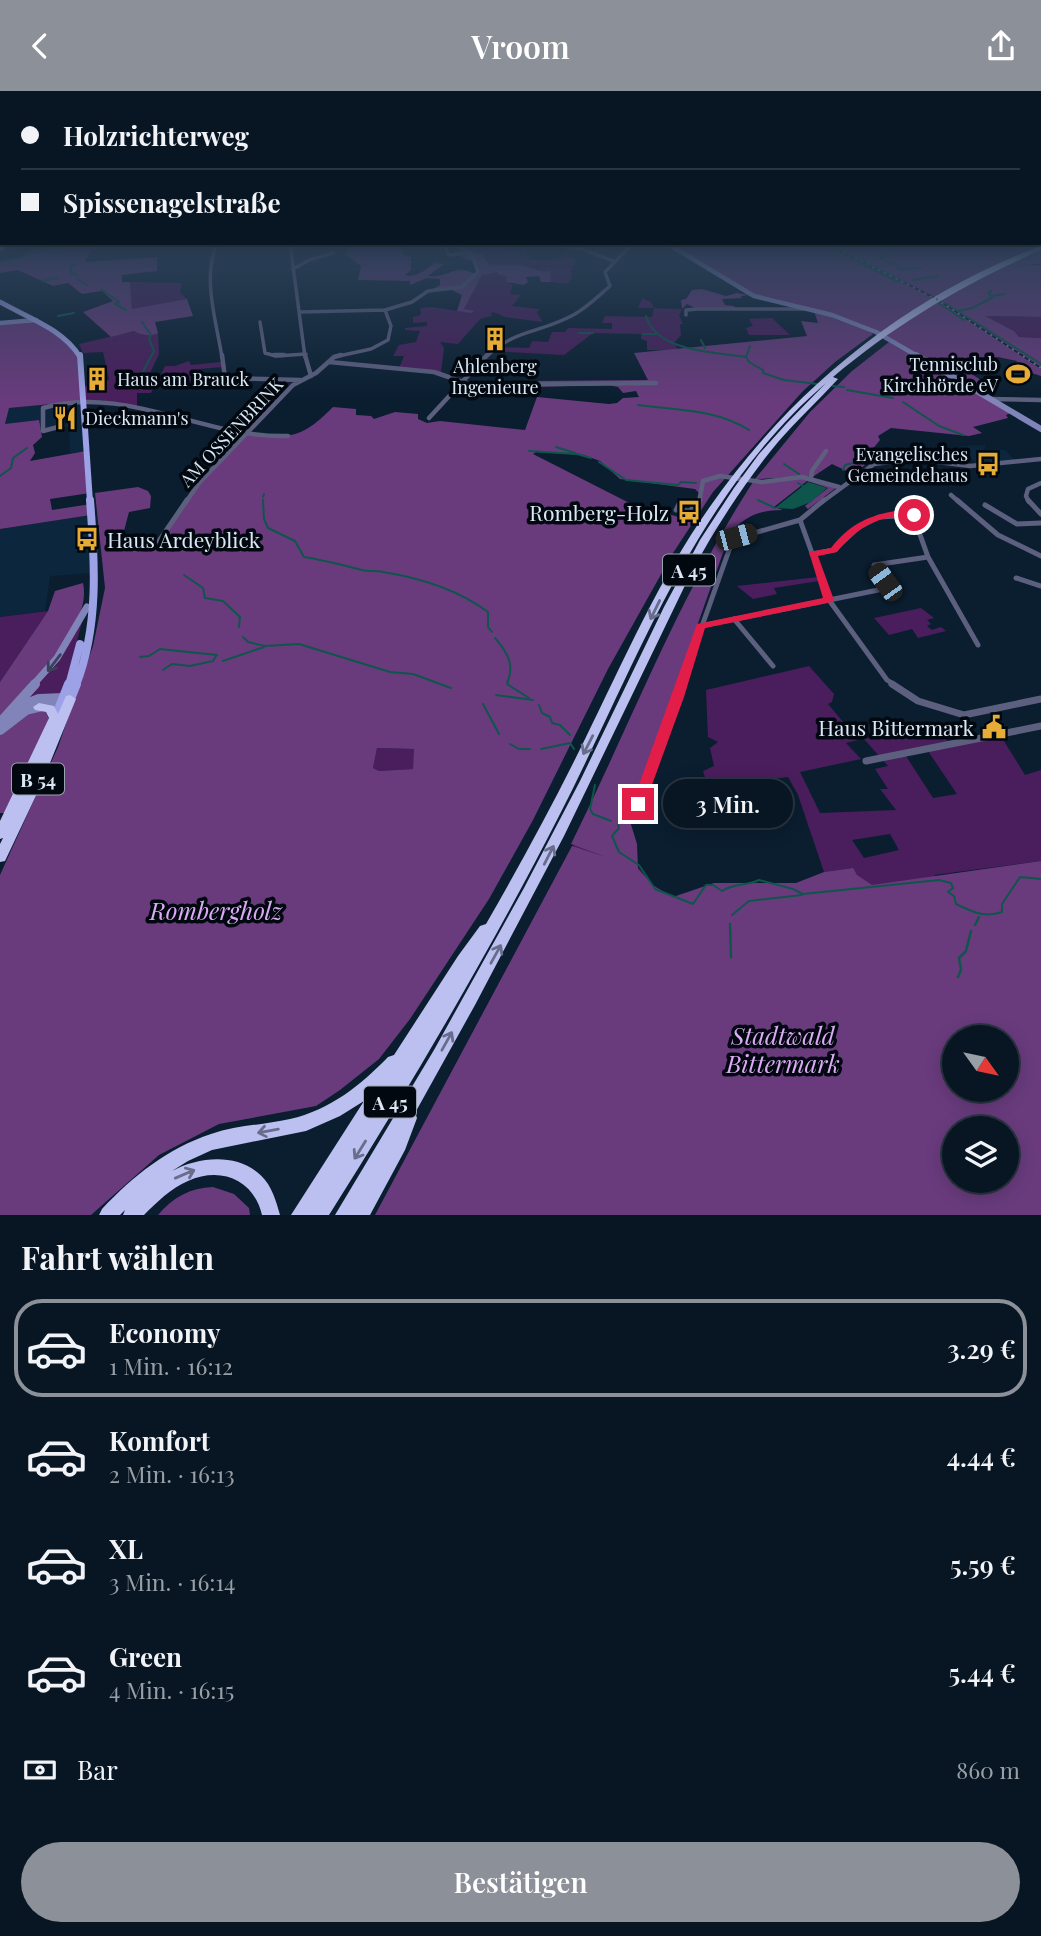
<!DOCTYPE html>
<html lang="de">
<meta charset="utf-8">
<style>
body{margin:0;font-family:"Playfair Display",serif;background:#162331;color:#f1f3f6;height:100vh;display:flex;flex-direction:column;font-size:26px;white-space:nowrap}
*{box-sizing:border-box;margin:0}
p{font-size:23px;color:#989fa6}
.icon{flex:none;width:38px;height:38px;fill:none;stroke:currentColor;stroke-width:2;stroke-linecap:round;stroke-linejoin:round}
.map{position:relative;height:1124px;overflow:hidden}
.details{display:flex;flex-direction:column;background:#081624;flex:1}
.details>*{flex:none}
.hud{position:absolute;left:0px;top:0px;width:1041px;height:154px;box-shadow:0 4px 18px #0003,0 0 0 2px #293541;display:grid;align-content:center;height:154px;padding:0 21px;background:#081624}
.needle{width:46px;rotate:123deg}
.buttons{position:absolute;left:942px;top:934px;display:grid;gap:14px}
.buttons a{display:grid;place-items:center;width:77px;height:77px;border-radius:50%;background:#081624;box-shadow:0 4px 18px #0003,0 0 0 2px #293541;font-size:35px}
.end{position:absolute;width:32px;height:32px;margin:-16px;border:9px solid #e11d48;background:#fff;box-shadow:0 0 0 4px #fff}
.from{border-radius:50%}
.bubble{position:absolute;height:49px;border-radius:24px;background:#081624;box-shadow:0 4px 18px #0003,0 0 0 2px #293541;font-size:23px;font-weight:600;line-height:49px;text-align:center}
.car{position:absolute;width:21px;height:42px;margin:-21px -10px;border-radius:9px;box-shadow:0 0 5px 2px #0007;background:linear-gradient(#222 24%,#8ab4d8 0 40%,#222 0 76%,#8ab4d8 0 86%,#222 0)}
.hud b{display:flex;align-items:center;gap:24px;height:66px;font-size:26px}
.hud b+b{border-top:2px solid #293541}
.hud i{width:18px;height:18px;background:#f1f3f6}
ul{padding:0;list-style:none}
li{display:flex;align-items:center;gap:21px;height:98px;margin:0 14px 10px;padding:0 7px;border:4px solid transparent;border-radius:28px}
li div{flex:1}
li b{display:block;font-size:26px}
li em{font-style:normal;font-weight:600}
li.selected{border-color:#8c9099}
li>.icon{width:63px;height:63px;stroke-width:1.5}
h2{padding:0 21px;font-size:32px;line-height:84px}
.pay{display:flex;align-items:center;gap:18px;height:77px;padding:0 21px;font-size:26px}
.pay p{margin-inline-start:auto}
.cta{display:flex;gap:14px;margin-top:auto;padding:14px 21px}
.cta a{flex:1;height:80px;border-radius:42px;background:#8c9099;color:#fff;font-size:28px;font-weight:600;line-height:80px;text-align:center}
header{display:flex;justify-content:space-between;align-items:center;height:91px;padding:0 21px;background:#8c9099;color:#fff;font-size:32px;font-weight:600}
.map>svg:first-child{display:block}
.built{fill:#0c263d}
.green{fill:#4a1e5c;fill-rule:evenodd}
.forest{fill:#693b7d;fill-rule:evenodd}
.water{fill:#0e564c}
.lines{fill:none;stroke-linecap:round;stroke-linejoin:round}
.stream-far1{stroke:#0e564c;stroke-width:2}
.stream{stroke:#0e564c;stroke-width:2.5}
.street-far3{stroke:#5d5f7f;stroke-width:3.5}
.street-far2{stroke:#5d5f7f;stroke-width:4.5}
.street-far1{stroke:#5d5f7f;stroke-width:5}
.street{stroke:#5d5f7f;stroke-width:7}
.secondary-far3{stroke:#8184b8;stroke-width:4.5}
.secondary-far2{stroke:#8184b8;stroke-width:6}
.secondary-far1{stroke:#8184b8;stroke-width:7}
.secondary{stroke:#8184b8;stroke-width:10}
.primary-far3{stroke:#9da1e5;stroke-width:5}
.primary-far2{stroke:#9da1e5;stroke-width:6}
.primary-far1{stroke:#9da1e5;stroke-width:8}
.primary{stroke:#9da1e5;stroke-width:10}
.highway{fill:#bcc0f1;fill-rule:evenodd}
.rail{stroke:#6a7a8a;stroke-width:2;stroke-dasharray:2 4.5;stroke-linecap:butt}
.oneway{stroke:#686d8b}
.oneway2{stroke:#3b405b}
.route{fill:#e11d48}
.labels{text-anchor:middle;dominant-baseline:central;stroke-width:7;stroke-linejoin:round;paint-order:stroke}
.far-poi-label{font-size:18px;fill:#dbe7f4;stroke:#02080f;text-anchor:end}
.far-street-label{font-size:18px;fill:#dbe7f4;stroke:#02080f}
.shield{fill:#02080f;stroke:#9aa4af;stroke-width:2}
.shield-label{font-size:19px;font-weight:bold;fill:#dbe7f4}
.poi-label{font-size:21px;fill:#dbe7f4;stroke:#02080f;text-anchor:end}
.near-park-label{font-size:24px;font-style:italic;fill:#ddabf5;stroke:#02080f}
</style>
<header><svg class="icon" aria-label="back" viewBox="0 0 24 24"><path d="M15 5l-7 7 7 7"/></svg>Vroom<svg class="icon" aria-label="share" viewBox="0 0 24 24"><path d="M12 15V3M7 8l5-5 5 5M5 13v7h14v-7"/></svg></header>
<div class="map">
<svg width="1041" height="1124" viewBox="0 0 1041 1124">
<rect width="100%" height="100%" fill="#0a1e30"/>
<path class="built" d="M83 310 86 360 70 362 69 335 53 340 5 334 8 317Z
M986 354 984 359H1005L1017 371 976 373 961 355Z
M91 424 93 482 50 485 45 520 0 526V438Z"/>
<path class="green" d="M461 157 526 159V164L530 165 529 169H555L568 162 567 167 577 168 571 180 572 187 567 193 551 191 546 180 518 174 500 175 489 173 486 168Z
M491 181H499L500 184 508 186 509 193H513L510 203 521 204 512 215 539 218 537 222 543 231 505 226 493 221 490 223 494 224 480 228 458 253 440 251 444 257 441 281 399 277 404 265H393L399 254 416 251 420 240 405 239V237L427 235V231L413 232V226L421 224 420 217 432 216 465 221 464 218 482 184Z
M130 191 182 192 180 201 187 208 132 219Z
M642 207 651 211 654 217 682 218 679 224 683 233H680L681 244 674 252 678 259H647V250L641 248V243L593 242 564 264 491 260 497 256 529 257 532 250 548 251 552 241H565L568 237 612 238V232H602L605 225 652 226 654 217H638Z
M984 225 1041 226V247L1019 246 1014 240Z
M772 227 790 244H749L746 237 753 235 749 228Z
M135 240 154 244 158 242 159 263 148 286H160L165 275H175L189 270 191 274 221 271 223 276 199 278 196 290H157L151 302H137V319L101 309 83 310 82 296 106 291 109 288 103 261 83 262 79 253Z
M818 486 819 490 774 497 777 503 753 508 737 495Z
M921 517 934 527 927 529 931 533 927 535 932 539 941 536 946 540 918 547 912 538 889 544 874 527Z
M48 520 0 591V526Z
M82 531 63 603 19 614 48 582Z
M809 575 834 603 832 611 828 613 858 649 846 652 861 668 800 681 820 722 896 719 880 698H888L875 678 888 675 864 648 934 634 951 654 999 642 1025 684 1041 679V770L934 784 987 819 1041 1124H396L590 720 659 801 688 810 795 795 853 777 824 781 798 704 788 686 708 696 703 680 714 675 710 657 718 651 708 646 706 599ZM928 660 957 703 933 707 906 665ZM890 743 899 759 864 767 852 749ZM954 947H1006V999H954ZM954 1038H1006V1090H954Z
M377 657 415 658 413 678 379 680 373 677Z"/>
<path class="forest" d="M59 152H103L91 160 85 171 157 166V180L122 184V191H130L132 218 187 208 193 225 155 231 158 242C151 246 141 244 134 240L111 246 83 221 113 210 102 200 82 203 68 192 53 195 18 179 0 182V171L17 168 30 159 54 156Z
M369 152H399L404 164 411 166V179L405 184C416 187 426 179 434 172L444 173 428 185C449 188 454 171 477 184L474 170 467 169 460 164 467 162 462 158 482 163 489 173C500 175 509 173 520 174 531 176 539 181 550 180L551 191H541L539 185 526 186 528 191 524 194 506 191 507 186 497 183 498 181 482 184 464 218 474 220 471 222 457 220 462 204 452 199H431L440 194V188L427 187 410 194V190L358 189 361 175 345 163 348 157Z
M694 152H824L937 209 1041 278V285L1008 274H1015L1017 270 998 266 963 267 958 273 977 277 967 280 990 295H972L870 240 873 243 835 271 802 301 713 401 673 462 608 578 533 729 489 808 410 928 379 968 340 999 316 1015 219 1033 159 1064 91 1124H0V784L58 656 93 555 105 497 95 402 138 396 148 400 151 405 150 417 129 421 121 451 160 450 195 399 246 343C291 346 299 350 333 316L356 318V324L371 325 374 328 395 321 418 323V328L427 332 440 330 525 339 537 306 609 313 617 312 623 307 639 306 636 300 623 302 618 296 608 294 528 296 531 290 648 289 634 262 807 245 801 230 818 232 814 220 758 205 677 158ZM536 361 584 364 600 370 620 388 695 398 700 403 691 418 684 420 686 423 682 427 668 423 655 425 533 363ZM377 657 414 658 413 678 379 680 373 677Z
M827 152H1041V173L1022 174H1041V226L985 225 1014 240 1019 246 1041 247V276L939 208Z
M702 198 726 205 737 202 749 204 741 205 742 207 722 208 725 214 734 215 737 219 697 218 687 213 682 218 681 209 686 208 692 199Z
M36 229 51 237 80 265 83 310 9 317 5 333 39 329 42 346 33 354 35 362 30 370 86 360 90 402 50 408 52 419 91 413V424L0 438V232Z
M889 251 1011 322 1006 324 1008 327 973 336 982 342 969 345 891 337 878 345 880 349 862 371 865 374 853 383 832 373 814 385 755 388 810 321 852 280Z
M807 387 836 397 808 418 805 415 828 397 807 390 774 416 783 419C759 419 746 425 730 442L629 727 637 753 638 778 654 795 673 806 714 792H796L824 781 853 777 857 784 872 794 1041 770V1124H375L572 755 606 766 571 753C631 632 679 505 753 391ZM954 947H1006V999H954ZM954 1038H1006V1090H954Z
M83 492C93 536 27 598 0 628V591L48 520 55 500Z
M38 619 46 621 49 628 5 722H0V644L17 627Z
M213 1096 234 1103 249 1117 250 1124H158C173 1106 190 1097 213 1096Z"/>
<path class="water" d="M808 391 827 397 811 411 793 418 775 417Z"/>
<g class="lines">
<path class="stream-far1" d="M827 152 908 193
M883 152 886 156 882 161 889 164 878 167 897 174 898 178
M1009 152 1018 154
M833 158 898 191
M78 161V155L87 152
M0 171 24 166 34 160 78 155
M76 172 71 175V182L77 184
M899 178 921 177
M77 188 87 194
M913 189 938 185
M42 190 58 187
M101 198 119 211 115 213 126 219
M992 205 1004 203
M940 209 1041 273
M937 211 964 229
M958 220 972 217 992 207 989 202 991 200
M58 225 74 222
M646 225C656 261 715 261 746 266L749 271 763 279V282L784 289 817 293
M578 242H593
M643 243H656
M701 249 705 257
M746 266 750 255
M139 288 154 260 149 248 151 244 142 231
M833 295 844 296
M847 299 893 307
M903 311 939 335 963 344
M638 314C676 319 716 318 749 339
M556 356 575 362
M529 360 577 363 591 367
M885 365 902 366
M599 371 626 389 678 394 681 391 696 392
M784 373 799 383
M843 379 845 374 877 366
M0 385 11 377 13 367 27 357
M798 392 803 395
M263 406 264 403
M263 409 264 428 268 437 295 450 304 466C324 469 342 474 362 479 369 481 376 479 383 481 421 487 457 498 488 521V536L492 541
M758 409 775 417
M184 484 203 497 205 507 223 510 240 526 239 536
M243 546 248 551 265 555 299 553 390 581 413 583 451 597
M495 547C508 562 515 574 507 593L529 607
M140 566 149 565 160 558 217 564
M223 570 264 556
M163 579 172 573 190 575 213 570 216 565
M496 604 533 609
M483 613 499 643
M539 614 542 622 550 626 552 632 560 634 570 644
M510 653 519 658H530
M541 658 570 652 574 658
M595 694 590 718 593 723 611 730
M618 734 619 737 612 745 619 761 639 774 655 798 693 813 706 794H713L722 800C733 792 747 795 759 789L793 798 803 803 939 789 951 792 953 797 948 801 954 805 956 813C973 821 984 827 1002 821V813L1020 786 1041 788
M732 824 749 810 802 804"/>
<path class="stream" d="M730 833 731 866
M975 834 979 826
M958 886 961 879 959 867 966 860 971 840"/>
<path class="street-far3" d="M217 152C202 187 216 229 222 266
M290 152 305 266
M443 152 449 164 466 162
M547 152 585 159 613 170
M293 178 309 169 333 162
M300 221 385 219 412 211 428 200 462 196 478 181 472 164 462 158 460 152
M686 224V219L697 218H809
M260 231 265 262 276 265 306 263
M334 266 371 258 388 249 391 235 385 219
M486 266C515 239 533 243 565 228 582 221 596 207 610 195L605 181 633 152"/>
<path class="street-far2" d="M222 264 225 287 300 289
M274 264H284
M305 264 311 285
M329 271 434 281 472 294 656 292
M990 308 1041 309
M429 327 487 264
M62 335 43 340V317C126 293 205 348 288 345
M811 387 812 380 826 360
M951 404 959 411
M186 411 199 392 293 294 316 282 334 266 341 264
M699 411 703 390 720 385 762 391 802 386 839 396
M822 411 874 373 914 368 970 375 1041 368
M1029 411 1026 405 1028 398 1041 392"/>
<path class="street-far1" d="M957 409 998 444 1041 465
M1028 409 1041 423
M679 413 676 419 690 420 700 409
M985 414 1017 433 1041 432
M800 429 829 509 887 589 895 594
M159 450 187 409
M812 463 834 459 859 436 879 426 913 424 928 466 978 554
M1016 487 1041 495
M885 491 874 474 928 466
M734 528 773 575
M701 535 893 496
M681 594 733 448 800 429 824 409"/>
<path class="street" d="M892 593 918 610 964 624 1041 608
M866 670 1041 635
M637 716 681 593"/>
<path class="secondary-far3" d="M666 152 754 205 832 224 876 241 919 266
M0 232 36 229"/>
<path class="secondary-far2" d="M916 264 1041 338"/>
<path class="secondary-far1" d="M33 594 57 567 87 516"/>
<path class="secondary" d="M16 617 39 608 64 607
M0 632 35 593
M0 639 26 619 64 610"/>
<path class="primary-far3" d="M0 157 9 152
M0 211C28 227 63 238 80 266"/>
<path class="primary-far2" d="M80 264 90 411"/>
<path class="primary-far1" d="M69 594 80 553
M76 594C99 536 95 471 90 409"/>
<path class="primary" d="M70 608 76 593
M56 626 69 593"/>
<path class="highway" d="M1041 155V159C964 193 897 232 833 286L838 288C818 310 797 329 778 351 744 392 716 436 691 482L564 745 475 914 415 1022 417 1027 405 1059 370 1124H335L434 959 524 797 580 690 664 516 700 449 734 397 759 363 787 332 826 292C694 405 636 575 559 725 489 862 411 994 329 1124H291L364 1010 340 1025 306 1040 212 1059 188 1070 172 1080C202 1064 246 1061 268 1093 274 1103 277 1113 280 1124H262C254 1089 221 1075 188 1090 171 1097 157 1111 144 1124H123L125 1119 120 1124H99L102 1118C133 1085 168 1057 211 1043 237 1034 264 1034 290 1028 330 1019 361 994 388 966L394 964 458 865 480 835 486 833C521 772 555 710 586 646 624 569 659 488 709 417 790 300 906 205 1041 155Z
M70 604 76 608 41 694 5 770 0 771V753L3 747 0 748V730L49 627 46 621 35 619 33 616 39 612 54 615 58 623 66 605Z"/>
<path class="rail" d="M826 152 938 209 1041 277"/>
</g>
<defs><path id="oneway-shaft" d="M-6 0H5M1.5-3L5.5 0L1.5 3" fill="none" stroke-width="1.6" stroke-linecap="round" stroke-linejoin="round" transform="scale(1.75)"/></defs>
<g class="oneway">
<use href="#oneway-shaft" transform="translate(655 519) rotate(116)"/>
<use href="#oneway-shaft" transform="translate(588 654) rotate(117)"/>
<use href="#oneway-shaft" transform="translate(549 764) rotate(-63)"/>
<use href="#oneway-shaft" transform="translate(496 863) rotate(-61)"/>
<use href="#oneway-shaft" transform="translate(447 950) rotate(-61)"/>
<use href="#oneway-shaft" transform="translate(268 1040) rotate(170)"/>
<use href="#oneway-shaft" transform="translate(360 1059) rotate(122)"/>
<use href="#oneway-shaft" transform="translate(185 1083) rotate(-23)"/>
</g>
<use class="oneway2" href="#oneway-shaft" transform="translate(54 572) rotate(127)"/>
<linearGradient id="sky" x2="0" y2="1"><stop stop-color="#06101a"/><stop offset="0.49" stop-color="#2d4159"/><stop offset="1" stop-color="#2d4159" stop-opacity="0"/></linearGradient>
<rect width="1041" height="309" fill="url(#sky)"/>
<path class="route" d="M895 420 918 424C912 428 905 426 897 426 871 427 853 442 837 461L818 465 834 509 832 511 705 537 684 606 645 713 638 718 633 716 632 713 697 533 823 507 809 461 831 457C849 434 867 425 895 420Z"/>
<defs>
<g id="building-bare" transform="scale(1.89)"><path d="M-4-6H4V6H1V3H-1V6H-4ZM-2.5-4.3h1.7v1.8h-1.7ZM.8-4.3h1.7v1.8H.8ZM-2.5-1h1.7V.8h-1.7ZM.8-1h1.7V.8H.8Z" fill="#e6ac36" stroke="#02080f" stroke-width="2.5" paint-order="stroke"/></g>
<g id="stadium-bare" transform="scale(1.89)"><path d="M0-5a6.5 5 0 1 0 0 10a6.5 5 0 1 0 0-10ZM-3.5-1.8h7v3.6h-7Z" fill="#e6ac36" stroke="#02080f" stroke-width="2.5" paint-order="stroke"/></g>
<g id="restaurant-bare" transform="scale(1.89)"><path d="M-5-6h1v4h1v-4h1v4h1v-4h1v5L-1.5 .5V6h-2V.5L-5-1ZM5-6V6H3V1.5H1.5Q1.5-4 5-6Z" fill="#e6ac36" stroke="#02080f" stroke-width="2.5" paint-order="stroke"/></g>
<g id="bus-bare" transform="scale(1.89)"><path d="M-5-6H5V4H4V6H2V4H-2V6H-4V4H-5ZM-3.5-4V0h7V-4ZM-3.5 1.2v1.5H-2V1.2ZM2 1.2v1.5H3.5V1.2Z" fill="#e6ac36" stroke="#02080f" stroke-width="2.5" paint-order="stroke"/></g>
<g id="civic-bare" transform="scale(1.89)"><path d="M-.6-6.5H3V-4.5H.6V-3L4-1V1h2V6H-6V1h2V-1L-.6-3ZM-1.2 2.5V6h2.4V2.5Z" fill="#e6ac36" stroke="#02080f" stroke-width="2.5" paint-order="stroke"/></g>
</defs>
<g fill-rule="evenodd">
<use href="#building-bare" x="495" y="248"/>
<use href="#stadium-bare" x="1018" y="283"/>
<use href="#building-bare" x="97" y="288"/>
<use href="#restaurant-bare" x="65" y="327"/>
<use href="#bus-bare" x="988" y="373"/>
<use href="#bus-bare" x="689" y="421"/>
<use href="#bus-bare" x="87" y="448"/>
<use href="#civic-bare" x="994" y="636"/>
</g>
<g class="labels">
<g class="far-poi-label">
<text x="998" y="273">Tennisclub<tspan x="998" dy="21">Kirchhörde eV</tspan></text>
<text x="495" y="275" text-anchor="middle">Ahlenberg<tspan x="495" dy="21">Ingenieure</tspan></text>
<text x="117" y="288" text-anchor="start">Haus am Brauck</text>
<text x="85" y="327" text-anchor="start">Dieckmann's</text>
<text x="968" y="363">Evangelisches<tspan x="968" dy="21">Gemeindehaus</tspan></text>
</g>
<g class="far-street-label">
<text transform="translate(231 341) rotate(-47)">AM OSSENBRINK</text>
</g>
<g class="shield">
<rect x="663" y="463.5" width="52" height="31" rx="5"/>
<rect x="12" y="672.5" width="52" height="31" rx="5"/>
<rect x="364" y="995.5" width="52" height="31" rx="5"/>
</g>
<g class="shield-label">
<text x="689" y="479">A 45</text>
<text x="38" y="688">B 54</text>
<text x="390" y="1011">A 45</text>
</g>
<g class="poi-label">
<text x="669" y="421">Romberg-Holz</text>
<text x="107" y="448" text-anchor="start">Haus Ardeyblick</text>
<text x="974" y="636">Haus Bittermark</text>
</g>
<g class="near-park-label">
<text x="216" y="819">Rombergholz</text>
<text x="783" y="944">Stadtwald<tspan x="783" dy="28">Bittermark</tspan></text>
</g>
</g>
</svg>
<div class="buttons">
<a><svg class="needle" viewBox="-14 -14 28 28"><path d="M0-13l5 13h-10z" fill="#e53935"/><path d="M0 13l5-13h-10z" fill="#989fa6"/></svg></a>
<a><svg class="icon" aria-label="layers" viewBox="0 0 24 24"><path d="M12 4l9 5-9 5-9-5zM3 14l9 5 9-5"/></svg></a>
</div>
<i class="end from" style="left:914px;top:424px"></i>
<i class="end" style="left:638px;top:713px"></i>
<div class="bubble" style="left:663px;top:688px;width:130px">3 Min.</div>
<i class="car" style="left:736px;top:446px;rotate:75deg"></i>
<i class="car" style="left:885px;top:491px;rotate:324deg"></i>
<div class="hud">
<b><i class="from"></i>Holzrichterweg</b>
<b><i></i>Spissenagelstraße</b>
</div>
</div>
<section class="details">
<h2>Fahrt wählen</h2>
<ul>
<li class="selected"><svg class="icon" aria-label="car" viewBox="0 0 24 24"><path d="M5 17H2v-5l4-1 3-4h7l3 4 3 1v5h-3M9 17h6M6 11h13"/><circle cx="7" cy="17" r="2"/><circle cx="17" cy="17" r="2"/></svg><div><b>Economy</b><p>1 Min. · 16:12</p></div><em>3.29 €</em></li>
<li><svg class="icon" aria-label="car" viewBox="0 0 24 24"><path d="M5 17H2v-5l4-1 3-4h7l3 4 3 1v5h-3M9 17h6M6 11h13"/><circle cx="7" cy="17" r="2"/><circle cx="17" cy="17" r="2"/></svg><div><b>Komfort</b><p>2 Min. · 16:13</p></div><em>4.44 €</em></li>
<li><svg class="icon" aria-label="car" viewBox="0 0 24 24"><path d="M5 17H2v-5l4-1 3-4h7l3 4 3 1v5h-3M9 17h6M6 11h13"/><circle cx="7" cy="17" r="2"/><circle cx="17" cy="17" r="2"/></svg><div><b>XL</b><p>3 Min. · 16:14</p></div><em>5.59 €</em></li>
<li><svg class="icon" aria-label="car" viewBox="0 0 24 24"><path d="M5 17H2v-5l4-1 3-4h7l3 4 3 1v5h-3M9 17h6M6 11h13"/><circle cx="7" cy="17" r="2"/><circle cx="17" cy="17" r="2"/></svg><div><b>Green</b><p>4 Min. · 16:15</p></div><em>5.44 €</em></li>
</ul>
<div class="pay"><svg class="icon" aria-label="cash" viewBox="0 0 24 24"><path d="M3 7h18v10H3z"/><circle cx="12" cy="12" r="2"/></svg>Bar<p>860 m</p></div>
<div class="cta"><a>Bestätigen</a></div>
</section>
